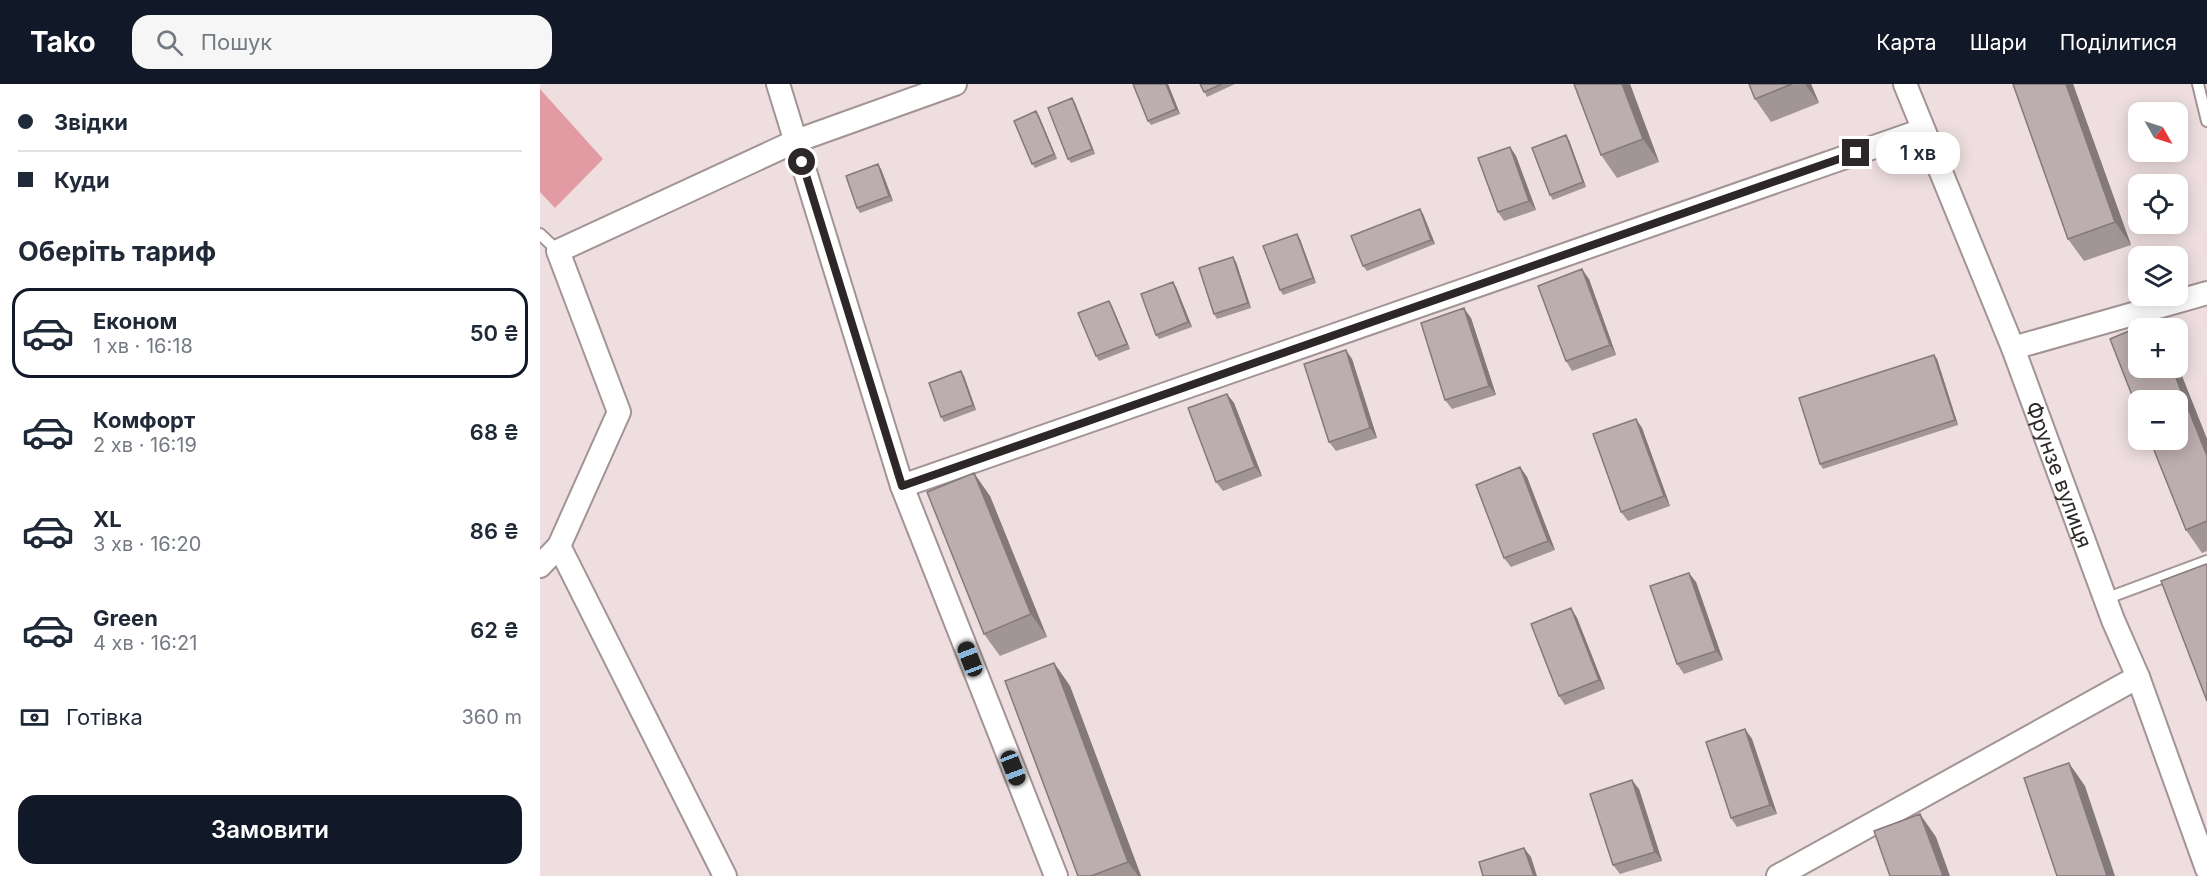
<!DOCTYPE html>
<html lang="uk">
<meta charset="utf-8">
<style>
body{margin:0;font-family:Inter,sans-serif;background:#f6f6f7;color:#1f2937;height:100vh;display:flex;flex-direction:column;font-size:22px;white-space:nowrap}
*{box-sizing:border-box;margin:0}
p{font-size:20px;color:#747a83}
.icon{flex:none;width:33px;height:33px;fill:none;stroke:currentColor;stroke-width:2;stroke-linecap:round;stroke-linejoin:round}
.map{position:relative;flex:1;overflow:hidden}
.drawer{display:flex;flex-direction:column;background:#fff;width:540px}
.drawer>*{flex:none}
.banner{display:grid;align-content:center;height:132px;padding:0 18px;background:#fff}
.needle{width:39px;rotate:129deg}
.controls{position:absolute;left:1588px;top:18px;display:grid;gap:12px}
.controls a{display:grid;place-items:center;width:60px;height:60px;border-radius:12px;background:#fff;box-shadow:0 3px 15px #0003;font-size:30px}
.end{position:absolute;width:27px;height:27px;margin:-14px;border:8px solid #2d2727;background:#fff;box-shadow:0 0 0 3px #fff}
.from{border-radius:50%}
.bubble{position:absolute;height:42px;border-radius:18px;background:#fff;box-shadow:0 3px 15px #0003;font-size:20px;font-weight:600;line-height:42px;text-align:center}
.car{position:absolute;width:18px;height:36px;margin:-18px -9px;border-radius:8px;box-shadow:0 0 4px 2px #0007;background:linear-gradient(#222 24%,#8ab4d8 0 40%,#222 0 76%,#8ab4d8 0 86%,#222 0)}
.banner b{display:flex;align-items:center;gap:21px;height:57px;font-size:22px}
.banner b+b{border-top:2px solid #e0e1e3}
.banner i{width:15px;height:15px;background:#1f2937}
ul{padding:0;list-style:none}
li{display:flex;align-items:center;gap:18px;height:90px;margin:0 12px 9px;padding:0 6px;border:3px solid transparent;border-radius:18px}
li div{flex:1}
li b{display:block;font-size:22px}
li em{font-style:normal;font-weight:600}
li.on{border-color:#111827}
li>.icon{width:54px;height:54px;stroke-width:1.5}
h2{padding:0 18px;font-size:27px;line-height:72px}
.pay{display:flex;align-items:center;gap:15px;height:66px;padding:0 18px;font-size:22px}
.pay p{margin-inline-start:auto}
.button{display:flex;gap:12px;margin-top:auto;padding:12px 18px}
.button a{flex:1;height:69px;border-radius:18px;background:#111827;color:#fff;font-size:24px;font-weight:600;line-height:69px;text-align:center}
header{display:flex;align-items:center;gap:36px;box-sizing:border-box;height:84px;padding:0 30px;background:#111827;color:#fff}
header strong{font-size:28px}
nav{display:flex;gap:33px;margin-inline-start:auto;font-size:21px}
.search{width:420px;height:54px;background:#f6f6f7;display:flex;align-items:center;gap:15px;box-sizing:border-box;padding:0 21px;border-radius:18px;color:#747a83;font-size:22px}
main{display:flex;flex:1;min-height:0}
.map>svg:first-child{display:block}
.green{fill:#e29aa3}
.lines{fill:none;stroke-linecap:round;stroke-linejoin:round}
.service-casing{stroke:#a29394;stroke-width:14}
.minor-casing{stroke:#a29394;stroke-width:26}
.service{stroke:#fff;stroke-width:10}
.minor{stroke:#fff;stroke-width:22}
.wall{fill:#a29596}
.shaded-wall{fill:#84797a}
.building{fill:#bcadae;stroke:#84797a;stroke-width:1.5}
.route{stroke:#2d2727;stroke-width:8}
.labels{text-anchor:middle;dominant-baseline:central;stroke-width:4.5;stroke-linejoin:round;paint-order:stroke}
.street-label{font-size:21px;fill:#2d2727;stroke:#fcebed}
</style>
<header>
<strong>Tako</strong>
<div class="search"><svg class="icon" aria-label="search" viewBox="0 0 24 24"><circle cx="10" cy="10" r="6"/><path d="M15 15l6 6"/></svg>Пошук</div>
<nav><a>Карта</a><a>Шари</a><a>Поділитися</a></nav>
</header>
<main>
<section class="drawer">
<div class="banner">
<b><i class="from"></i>Звідки</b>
<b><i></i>Куди</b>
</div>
<h2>Оберіть тариф</h2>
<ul>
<li class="on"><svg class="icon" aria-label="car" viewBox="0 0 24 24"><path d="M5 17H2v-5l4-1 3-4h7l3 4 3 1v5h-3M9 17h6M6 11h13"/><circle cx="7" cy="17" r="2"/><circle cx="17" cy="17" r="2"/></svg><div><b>Економ</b><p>1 хв · 16:18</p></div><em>50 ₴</em></li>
<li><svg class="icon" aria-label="car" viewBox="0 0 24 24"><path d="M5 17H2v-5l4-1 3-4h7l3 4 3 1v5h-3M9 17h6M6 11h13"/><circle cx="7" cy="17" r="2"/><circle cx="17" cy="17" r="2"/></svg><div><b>Комфорт</b><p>2 хв · 16:19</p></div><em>68 ₴</em></li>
<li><svg class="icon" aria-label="car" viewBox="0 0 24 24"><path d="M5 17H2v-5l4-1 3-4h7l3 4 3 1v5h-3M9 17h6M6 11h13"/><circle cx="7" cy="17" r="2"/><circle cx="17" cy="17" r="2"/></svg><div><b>XL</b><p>3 хв · 16:20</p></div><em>86 ₴</em></li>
<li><svg class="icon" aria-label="car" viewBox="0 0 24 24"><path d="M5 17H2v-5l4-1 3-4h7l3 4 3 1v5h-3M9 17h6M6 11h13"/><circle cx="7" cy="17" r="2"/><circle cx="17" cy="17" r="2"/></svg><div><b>Green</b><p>4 хв · 16:21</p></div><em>62 ₴</em></li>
</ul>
<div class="pay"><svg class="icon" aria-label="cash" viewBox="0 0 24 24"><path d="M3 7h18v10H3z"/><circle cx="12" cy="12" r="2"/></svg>Готівка<p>360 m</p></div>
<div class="button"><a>Замовити</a></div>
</section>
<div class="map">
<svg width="1667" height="792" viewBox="0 0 1667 792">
<rect width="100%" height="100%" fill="#eedee0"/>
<path class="green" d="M0 5 63 75 15 124 0 108Z"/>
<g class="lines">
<g class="service-casing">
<path id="service" d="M1658 0 1667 37
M0 150 18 167
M1565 515 1667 477"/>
</g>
<g class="minor-casing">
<g id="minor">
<path d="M238 0 362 402 516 792"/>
<path id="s1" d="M1365 0 1473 264 1573 536 1598 593 1667 785"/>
<path d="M1473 264 1667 209"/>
<path d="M362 402 1383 46"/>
<path d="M19 462 185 792"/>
<path d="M0 482 19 462 79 328 18 167 256 57 415 0"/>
<path d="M1238 792 1598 593"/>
</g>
</g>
<use href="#service" class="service"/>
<use href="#minor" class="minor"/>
</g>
<path class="wall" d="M593 0H628L640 30 611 41 608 37Z
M660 0H695L667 13Z
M1090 0 1119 78 1077 94 1061 71Z
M1209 0H1271L1279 19 1231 38 1215 15Z
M1533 0 1591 161 1544 177 1528 155Z
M532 14 535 19 555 70 531 79 528 75Z
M499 32 517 75 495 84 492 80Z
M1029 56 1046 103 1013 116 1010 111Z
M970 63 976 72 996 126 964 137 958 128Z
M341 85 353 117 320 129 317 124Z
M883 130 895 160 827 187 823 182Z
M760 155 776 199 743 211 740 206Z
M696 178 711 224 677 235 674 230Z
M1049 195 1076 271 1032 287 1026 277Z
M636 203 652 243 619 255 616 251Z
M569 217 572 222 590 265 559 277 556 272Z
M931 234 956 311 912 325 905 316Z
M1613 237 1618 244H1599V284H1638V282L1667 355V467L1662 469 1646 446 1610 356H1638V316H1599V329L1570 255Z
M1394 271 1397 275 1418 341 1283 385 1280 380Z
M812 275 837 354 796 367 789 358Z
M421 287 424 292 436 326 404 338 401 333Z
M687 310 694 319 722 392 683 407 676 398Z
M1096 335 1102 344 1130 422 1088 437 1081 428Z
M980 383 987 393 1015 466 971 483 964 474Z
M450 412 507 553 460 572 444 550Z
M1156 498 1183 576 1144 590 1137 580Z
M1031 524 1037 534 1065 605 1025 621 1019 612Z
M514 579 530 602 601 792H538Z
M1205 645 1212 655 1237 730 1197 743 1191 734Z
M1099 705 1122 777 1080 790 1073 781Z"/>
<path class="shaded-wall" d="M626 0H628L640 30 636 25Z
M1082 0H1090L1119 78 1103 55Z
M1265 0H1271L1279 19Z
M1526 0H1533L1591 161 1575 138Z
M532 14 535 19 555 70 552 65Z
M496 27 499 32 517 75 514 70Z
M1026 51 1029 56 1046 103 1043 98Z
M970 63 976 72 996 126 989 117Z
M338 80 341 85 353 117 349 112Z
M880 125 883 130 895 160 891 156Z
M757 150 760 155 776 199 773 194Z
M693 173 696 178 711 224 708 219Z
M1042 185 1049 195 1076 271 1070 261Z
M633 198 636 203 652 243 648 238Z
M569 217 572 222 590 265 587 260Z
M924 224 931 234 956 311 949 302Z
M806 266 812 275 837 354 830 344Z
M1394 271 1397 275 1418 341 1415 336Z
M1638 282 1667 355V372L1632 284H1638Z
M421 287 424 292 436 326 433 321Z
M687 310 694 319 722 392 715 383Z
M1096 335 1102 344 1130 422 1124 412Z
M980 383 987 393 1015 466 1008 457Z
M434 389 450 412 507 553 491 530Z
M1149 489 1156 498 1183 576 1176 567Z
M1031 524 1037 534 1065 605 1059 596Z
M514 579 530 602 601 792H598L588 778Z
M1205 645 1212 655 1237 730 1230 721Z
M1529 679 1545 702 1575 792H1567Z
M1092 696 1099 705 1122 777 1115 768Z
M1380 730 1396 753 1410 792H1403Z
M984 764 991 773 997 792H994Z"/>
<path class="building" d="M593 0H626L636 25 608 37Z
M660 0H682L664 8Z
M1034 0H1082L1103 55 1061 71Z
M1209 0H1252L1215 15Z
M1473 0H1526L1575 138 1528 155Z
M532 14 552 65 528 75 508 24Z
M496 27 514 70 492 80 474 37Z
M1026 51 1043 98 1010 111 992 64Z
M970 63 989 117 958 128 938 74Z
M338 80 349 112 317 124 306 92Z
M880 125 891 156 823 182 811 152Z
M757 150 773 194 740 206 723 162Z
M693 173 708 219 674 230 659 184Z
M1042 185 1070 261 1026 277 998 202Z
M633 198 648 238 616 251 601 210Z
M569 217 587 260 556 272 538 229Z
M924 224 949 302 905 316 881 239Z
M1613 237 1616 244H1599V284H1632L1667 372V437L1646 446 1610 356H1638V316H1599V329L1570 255Z
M806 266 830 344 789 358 764 280Z
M1394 271 1415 336 1280 380 1259 314Z
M421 287 433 321 401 333 389 299Z
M687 310 715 383 676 398 648 324Z
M1096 335 1124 412 1081 428 1053 350Z
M980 383 1008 457 964 474 936 401Z
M434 389 491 530 444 550 387 408Z
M1666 480 1667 481V617L1621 497Z
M1149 489 1176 567 1137 580 1110 502Z
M1031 524 1059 596 1019 612 991 540Z
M514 579 588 778 551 792H538L465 597Z
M1205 645 1230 721 1191 734 1166 658Z
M1529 679 1567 792H1517L1484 694Z
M1092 696 1115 768 1073 781 1050 710Z
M1380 730 1403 792H1350L1334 747Z
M984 764 994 792H943L939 778Z"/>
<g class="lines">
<path class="route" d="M262 78 362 402 1316 69"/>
</g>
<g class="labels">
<g class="street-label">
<text stroke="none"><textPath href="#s1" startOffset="420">Фрунзе вулиця</textPath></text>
</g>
</g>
</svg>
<div class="controls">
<a><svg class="needle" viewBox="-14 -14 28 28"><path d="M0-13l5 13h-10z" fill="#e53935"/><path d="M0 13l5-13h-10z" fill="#747a83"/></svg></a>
<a><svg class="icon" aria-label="locate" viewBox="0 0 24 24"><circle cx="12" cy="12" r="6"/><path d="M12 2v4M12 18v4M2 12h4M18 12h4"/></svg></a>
<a><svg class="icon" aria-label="layers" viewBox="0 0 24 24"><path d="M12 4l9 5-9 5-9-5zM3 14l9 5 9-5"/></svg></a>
<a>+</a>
<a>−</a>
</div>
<i class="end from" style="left:262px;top:78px"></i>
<i class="end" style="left:1316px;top:69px"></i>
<div class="bubble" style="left:1336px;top:48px;width:84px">1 хв</div>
<i class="car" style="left:430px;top:575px;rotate:339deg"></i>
<i class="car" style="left:473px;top:684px;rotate:159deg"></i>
</div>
</main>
